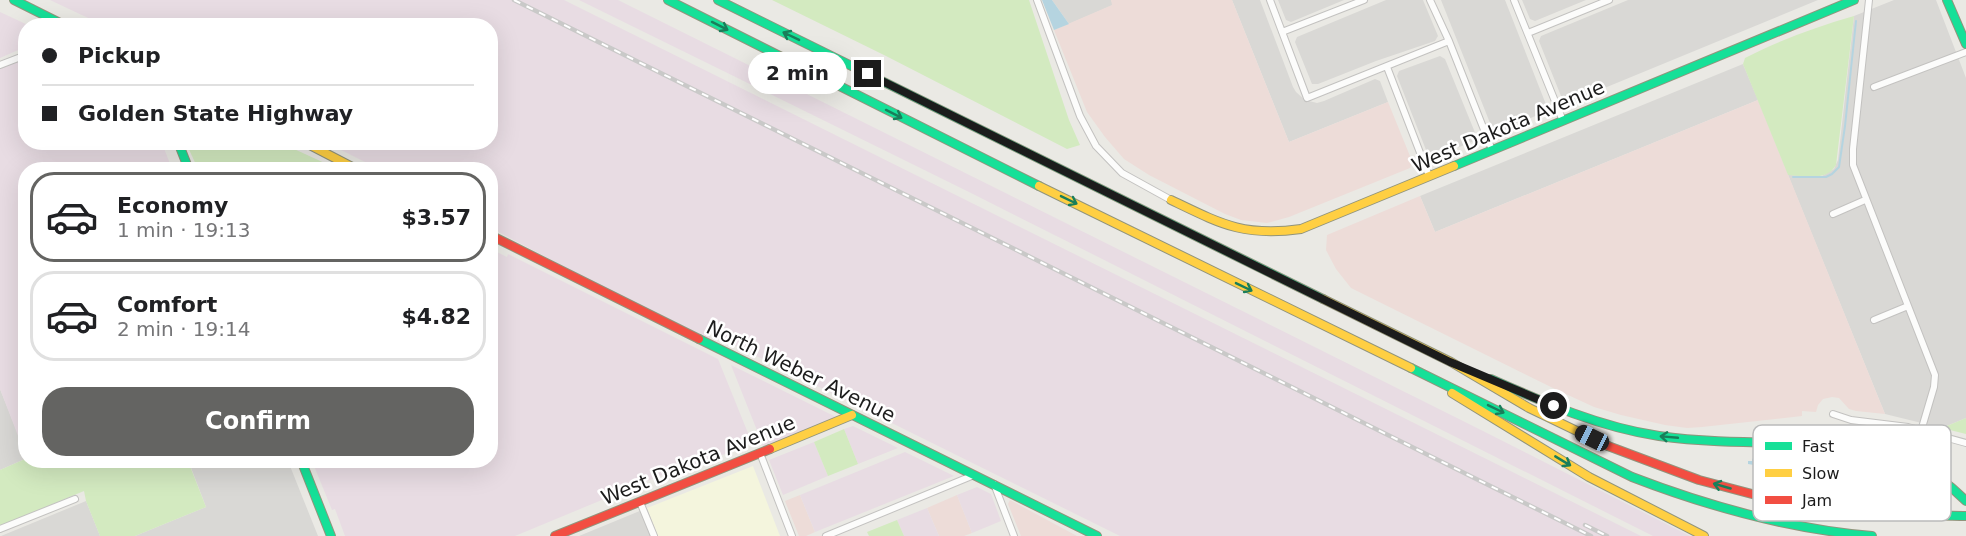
<!DOCTYPE html>
<meta charset="utf-8">
<style>
body{margin:0;font-family:"DejaVu Sans",sans-serif;background:#f2f2f2;color:#202124;height:100vh;display:flex;flex-direction:column;font-size:22px;white-space:nowrap}
*{box-sizing:border-box;margin:0}
p{font-size:20px;color:#757577}
.icon{flex:none;width:33px;height:33px;fill:none;stroke:currentColor;stroke-width:2;stroke-linecap:round;stroke-linejoin:round}
.map{position:relative;flex:1;overflow:hidden}
.drawer{position:absolute;left:18px;top:162px;width:480px;height:306px;display:flex;flex-direction:column;background:#fff;border-radius:24px;box-shadow:0 6px 24px #0002}
.drawer>*{flex:none}
.banner{position:absolute;left:18px;top:18px;width:480px;height:132px;border-radius:24px;box-shadow:0 6px 24px #0002;display:grid;align-content:center;height:132px;padding:0 24px;background:#fff}
.end{position:absolute;width:27px;height:27px;margin:-14px;border:8px solid #1c1c1c;background:#fff;box-shadow:0 0 0 3px #fff}
.from{border-radius:50%}
.bubble{position:absolute;height:42px;border-radius:21px;background:#fff;box-shadow:0 6px 24px #0002;font-size:20px;font-weight:700;line-height:42px;text-align:center}
.car{position:absolute;width:18px;height:36px;margin:-18px -9px;border-radius:8px;box-shadow:0 0 4px 2px #0007;background:linear-gradient(#222 24%,#8ab4d8 0 40%,#222 0 76%,#8ab4d8 0 86%,#222 0)}
.banner b{display:flex;align-items:center;gap:21px;height:57px;font-size:22px}
.banner b+b{border-top:2px solid #e0e0e0}
.banner i{width:15px;height:15px;background:#202124}
ul{padding:10px 0 0;list-style:none}
li{display:flex;align-items:center;gap:18px;height:90px;margin:0 12px 9px;padding:0 12px;border:3px solid #e0e0e0;border-radius:24px}
li div{flex:1}
li b{display:block;font-size:22px}
li em{font-style:normal;font-weight:700}
li.on{border-color:#646462}
li>.icon{width:54px;height:54px;stroke-width:1.5}
.cta{display:flex;gap:12px;margin-top:auto;padding:12px 24px}
.cta a{flex:1;height:69px;border-radius:24px;background:#646462;color:#fff;font-size:24px;font-weight:700;line-height:69px;text-align:center}
.map>svg:first-child{display:block}
.residential{fill:#d9d8d5}
.commercial{fill:#eddcd8}
.industrial{fill:#e8dce3}
.education{fill:#f4f5dd}
.grass{fill:#d3eac0}
.water{fill:#b5d4e0}
.lines{fill:none;stroke-linecap:round;stroke-linejoin:round}
.stream{stroke:#b5d4e0;stroke-width:2}
.street-casing{stroke:#c3c2c0;stroke-width:8}
.fast-casing{stroke:#91947c;stroke-width:10}
.slow-casing{stroke:#91947c;stroke-width:10}
.jam-casing{stroke:#91947c;stroke-width:10}
.street{stroke:#fcfcfb;stroke-width:6}
.fast{stroke:#16e098;stroke-width:8}
.slow{stroke:#ffcf43;stroke-width:8}
.jam{stroke:#f24e42;stroke-width:8}
.rail-casing{stroke:#c9c9c8;stroke-width:4.5}
.rail{stroke:#fff;stroke-width:2;stroke-dasharray:7;stroke-linecap:butt}
.oneway{stroke:#197e5a}
.route{stroke:#1c1c1c;stroke-width:8}
.labels{text-anchor:middle;dominant-baseline:central;stroke-width:5;stroke-linejoin:round;paint-order:stroke}
.street-label{font-size:20px;fill:#1c1c1c;stroke:#fff}
.key{fill:#fff;stroke:#bbb;stroke-width:1.5}
.key-label{font-size:16px;fill:#1c1c1c}
</style>
<div class="map">
<svg width="1966" height="536" viewBox="0 0 1966 536">
<rect width="100%" height="100%" fill="#eae9e4"/>
<path class="residential" d="M1052 0H1111L1113 5 1069 24Z
M1232 0H1260L1293 87 1296 92 1305 100 1317 103 1324 101 1375 79 1380 81 1388 102 1289 142Z
M1278 0H1344L1291 22 1286 20Z
M1386 0H1423L1438 36 1435 41 1376 61 1318 84H1312L1295 42 1297 37Z
M1441 0H1505L1547 107 1545 112 1499 131 1492 128Z
M1522 0H1586L1535 21 1530 19Z
M1628 0H1818L1568 103 1563 101 1539 41 1541 36Z
M1894 0H1936L1966 78V418L1942 428 1885 414 1788 175 1822 176 1834 169 1838 160 1854 16Z
M1440 56 1445 59 1476 135 1474 141 1435 157 1428 155 1397 76 1399 71Z
M1743 64 1758 100 1435 232 1420 196Z
M0 389 26 454 25 459 0 470Z
M188 460 288 461 318 536H135L206 507Z
M86 501 100 536H1Z
M647 508 658 536H579Z"/>
<path class="commercial" d="M1111 0H1232L1289 142 1388 102 1412 161 1410 168 1289 217 1267 223 1241 220 1225 214 1149 175 1124 159 1105 137 1087 112 1054 30 1112 5Z
M1758 100 1885 414 1856 411 1849 409 1839 398 1832 397 1823 399 1818 405 1816 412 1802 411V416L1702 427 1687 428 1665 425 1621 415 1594 407 1555 389 1351 288 1336 269 1326 250 1327 235 1420 196 1435 232Z
M800 495 815 532 806 536H799L785 501Z
M957 495 972 533 964 536H939L927 508Z
M1010 500 1077 536H1021L1008 504Z"/>
<path class="industrial" d="M50 0H564L1641 536H1120L708 332 713 345 491 228 490 170 379 169 327 143 490 142V26L103 25Z
M579 0H618L1479 429 1690 536H1653L971 193Z
M0 12 28 25 26 26 25 47 0 58Z
M25 58 26 142 162 143 172 169 26 170 25 454 0 389V69Z
M491 249 507 257 508 254 718 359 752 443 663 479 662 475 515 536H345L335 509 332 510 312 461 490 460Z
M731 365 838 418 764 448Z
M853 426 898 448 858 464 844 429Z
M814 442 828 476 783 495 769 460Z
M905 452 954 476 815 532 800 495Z
M977 487 991 494 1001 521 972 533 957 495Z
M927 508 939 536H904L897 520Z"/>
<path class="education" d="M753 466 780 536H658L647 508Z"/>
<path class="grass" d="M772 0H1029L1069 120 1080 145 1067 149 886 56Z
M1854 16 1836 165C1826 182 1805 176 1788 175L1743 64 1745 58C1780 40 1816 27 1854 16Z
M186 143H281L329 165 317 170 198 169Z
M1966 418V434L1942 428Z
M844 429 858 464 828 476 814 442Z
M25 459 188 461 206 507 135 536H100L86 501 84 491 0 526V470Z
M897 520 904 536H869L867 532Z"/>
<path class="water" d="M1042 0H1052L1069 24 1054 30Z
M1754 458 1756 461H1829L1855 463 1871 466 1875 473 1868 478 1784 470 1748 464V461H1752V459Z"/>
<g class="lines">
<path class="stream" d="M1793 177H1826L1832 174 1839 167 1845 126 1856 21"/>
<g class="street-casing">
<path id="street" d="M1037 0 1080 116 1096 146 1122 173 1171 200
M1270 0 1307 98 1449 41
M1430 0 1449 41 1492 150
M1514 0 1563 121
M1869 0 1853 149V165L1935 375 1934 387 1921 431
M1282 32 1364 0
M1528 33 1609 0
M0 65 26 55
M1387 67 1429 176
M1874 87 1966 52
M1833 214 1865 200
M1874 320 1908 306
M1833 414 1851 420 1908 427 1966 443
M760 453 792 536
M994 484 1014 536
M640 502 654 536
M0 529 75 499
M826 536 974 475"/>
</g>
<g class="fast-casing">
<path id="fast" d="M14 0 66 26
M668 0 1039 186
M718 0 1323 299
M1947 0 1966 44
M178 142 189 170
M1454 166 1854 0
M699 339 1097 536
M1411 368 1632 477C1710 507 1788 529 1872 536
M1491 379C1545 403 1599 427 1659 436 1708 443 1759 442 1809 443 1827 444 1845 443 1863 446 1903 453 1938 473 1966 501
M301 460 331 536
M1786 503C1846 515 1906 515 1966 516"/>
</g>
<g class="slow-casing">
<path id="slow" d="M304 142 358 170
M1039 186 1411 368
M1171 200C1221 224 1244 237 1301 229L1454 166
M1323 299 1451 362 1529 408 1608 446
M1452 393 1589 477 1704 536
M770 449 852 415"/>
</g>
<g class="jam-casing">
<path id="jam" d="M490 235 699 339
M1608 446 1699 480 1786 503
M555 536 770 449"/>
</g>
<use href="#street" class="street"/>
<use href="#fast" class="fast"/>
<use href="#slow" class="slow"/>
<use href="#jam" class="jam"/>
<g class="rail-casing">
<path id="rail" d="M514 0 1591 536
M1585 525 1607 536"/>
</g>
<use href="#rail" class="rail"/>
</g>
<defs><path id="oneway-shaft" d="M-6 0H5M1.5-3L5.5 0L1.5 3" fill="none" stroke-width="1.6" stroke-linecap="round" stroke-linejoin="round" transform="scale(1.5)"/></defs>
<g class="oneway">
<use href="#oneway-shaft" transform="translate(720 26) rotate(27)"/>
<use href="#oneway-shaft" transform="translate(791 36) rotate(-154)"/>
<use href="#oneway-shaft" transform="translate(894 114) rotate(27)"/>
<use href="#oneway-shaft" transform="translate(1069 200) rotate(26)"/>
<use href="#oneway-shaft" transform="translate(1244 287) rotate(26)"/>
<use href="#oneway-shaft" transform="translate(1496 409) rotate(26)"/>
<use href="#oneway-shaft" transform="translate(1669 437) rotate(-175)"/>
<use href="#oneway-shaft" transform="translate(1563 461) rotate(31)"/>
<use href="#oneway-shaft" transform="translate(1722 486) rotate(-164)"/>
</g>
<g class="lines">
<path class="route" d="M868 74 1450 362 1554 406"/>
</g>
<g class="labels">
<g class="street-label">
<text transform="translate(1508 126) rotate(-23)">West Dakota Avenue</text>
<text transform="translate(801 371) rotate(26)">North Weber Avenue</text>
<text transform="translate(698 460) rotate(-22)">West Dakota Avenue</text>
</g>
</g>
<rect x="1753" y="425" width="198" height="96" rx="9" class="key"/>
<rect x="1765" y="442" width="27" height="8" fill="#16e098"/>
<rect x="1765" y="469" width="27" height="8" fill="#ffcf43"/>
<rect x="1765" y="496" width="27" height="8" fill="#f24e42"/>
<g class="key-label">
<text x="1802" y="452">Fast</text>
<text x="1802" y="479">Slow</text>
<text x="1802" y="506">Jam</text>
</g>
</svg>
<i class="end from" style="left:1554px;top:406px"></i>
<i class="end" style="left:868px;top:74px"></i>
<div class="bubble" style="left:748px;top:52px;width:99px">2 min</div>
<i class="car" style="left:1592px;top:438px;rotate:296deg"></i>
<div class="banner">
<b><i class="from"></i>Pickup</b>
<b><i></i>Golden State Highway</b>
</div>
<section class="drawer">
<ul>
<li class="on"><svg class="icon" aria-label="car" viewBox="0 0 24 24"><path d="M5 17H2v-5l4-1 3-4h7l3 4 3 1v5h-3M9 17h6M6 11h13"/><circle cx="7" cy="17" r="2"/><circle cx="17" cy="17" r="2"/></svg><div><b>Economy</b><p>1 min · 19:13</p></div><em>$3.57</em></li>
<li><svg class="icon" aria-label="car" viewBox="0 0 24 24"><path d="M5 17H2v-5l4-1 3-4h7l3 4 3 1v5h-3M9 17h6M6 11h13"/><circle cx="7" cy="17" r="2"/><circle cx="17" cy="17" r="2"/></svg><div><b>Comfort</b><p>2 min · 19:14</p></div><em>$4.82</em></li>
</ul>
<div class="cta"><a>Confirm</a></div>
</section>
</div>
